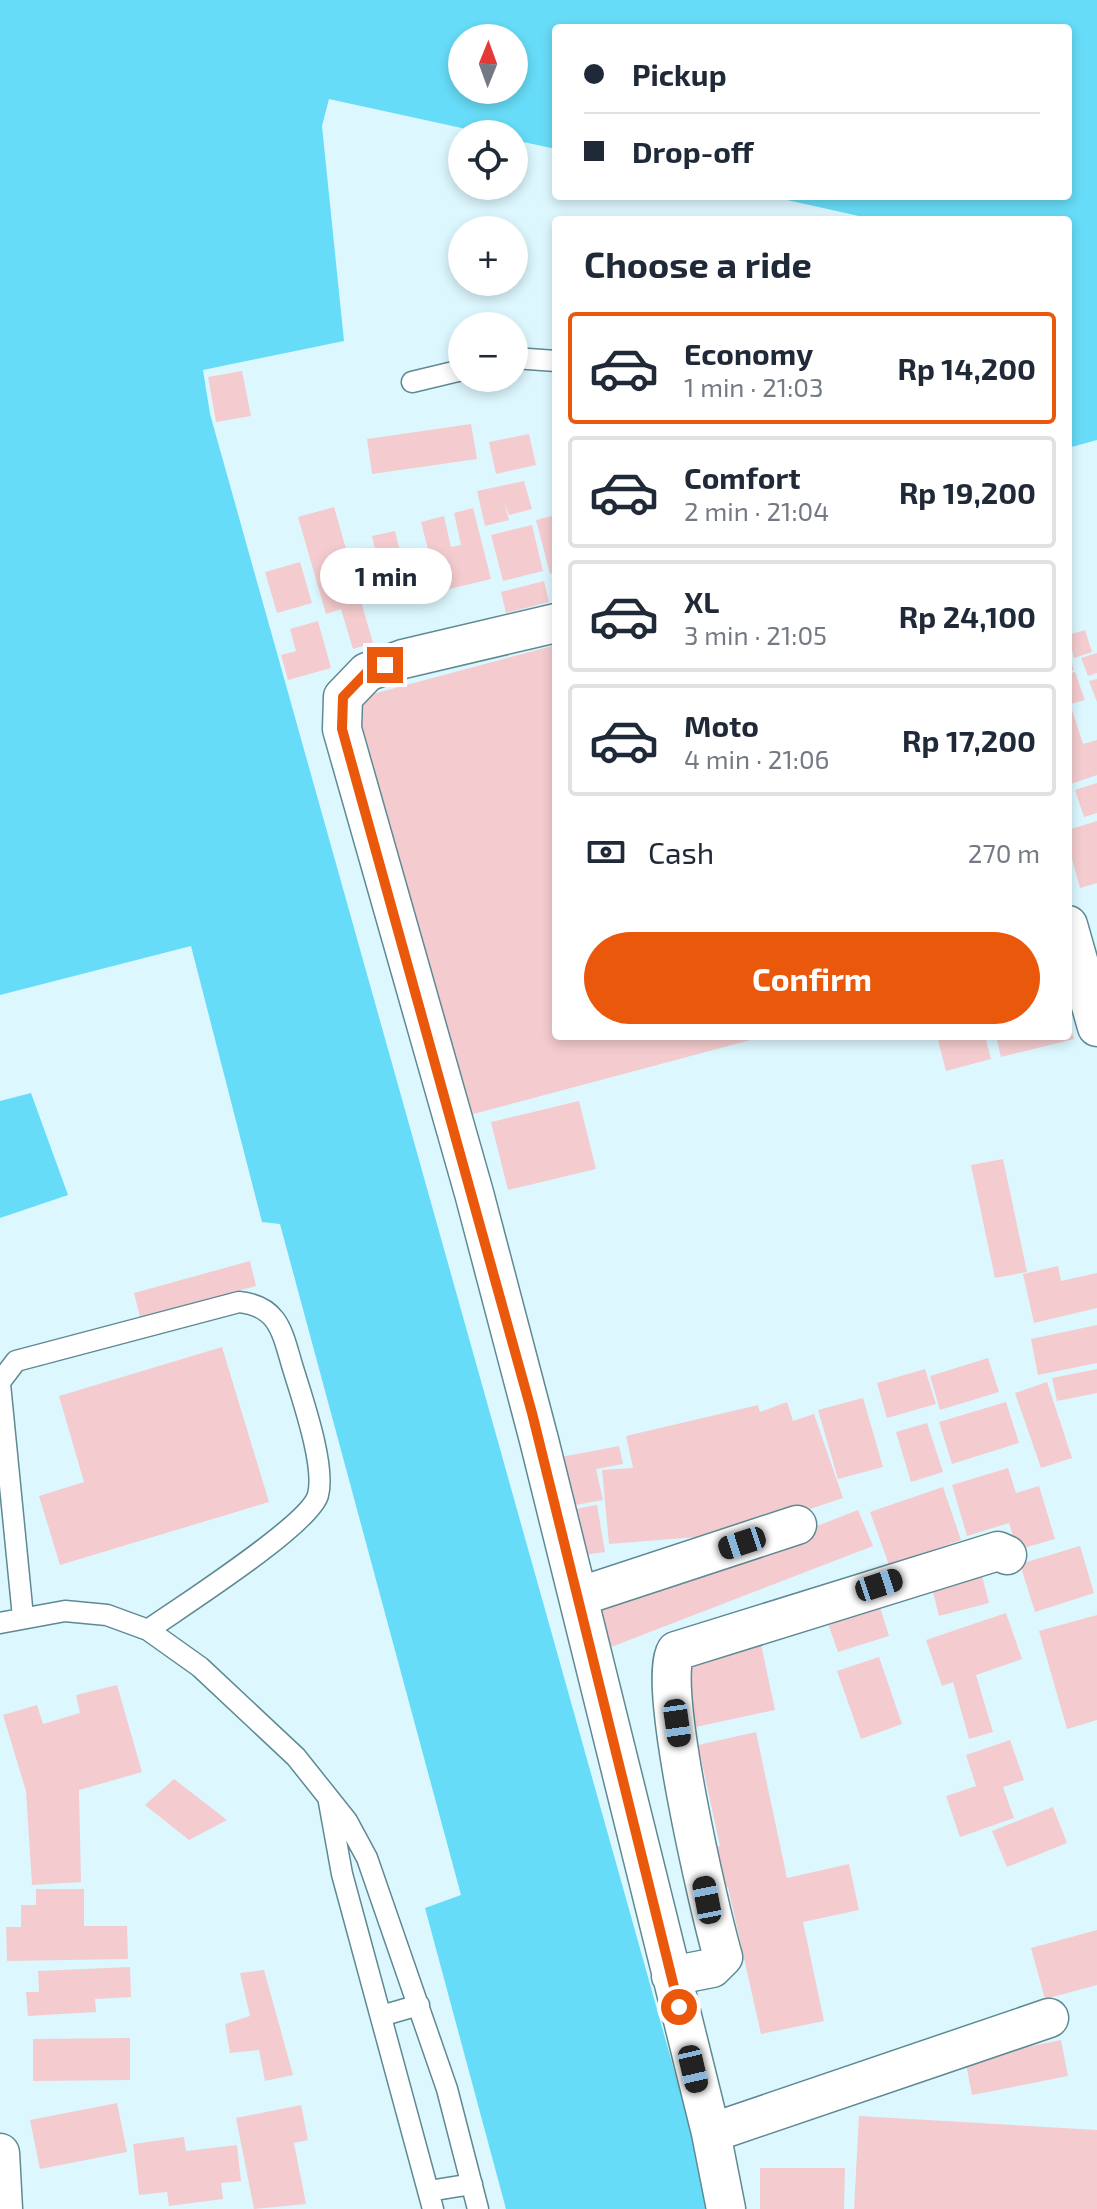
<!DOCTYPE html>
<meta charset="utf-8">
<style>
body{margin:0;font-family:"Exo 2",sans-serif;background:#f2f2f3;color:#1f2937;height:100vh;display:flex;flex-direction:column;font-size:30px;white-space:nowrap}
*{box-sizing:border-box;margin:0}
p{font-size:26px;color:#747a83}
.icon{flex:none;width:44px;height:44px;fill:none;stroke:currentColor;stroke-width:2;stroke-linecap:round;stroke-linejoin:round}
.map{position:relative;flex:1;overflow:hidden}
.panel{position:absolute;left:552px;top:216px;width:520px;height:824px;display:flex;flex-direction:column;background:#fff;border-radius:8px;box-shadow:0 4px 12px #0003}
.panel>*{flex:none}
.banner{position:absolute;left:552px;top:24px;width:520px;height:176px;border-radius:8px;box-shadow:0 4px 12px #0003;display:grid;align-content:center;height:176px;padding:0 32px;background:#fff}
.needle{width:52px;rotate:1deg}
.tools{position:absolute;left:448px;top:24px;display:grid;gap:16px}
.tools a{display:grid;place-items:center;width:80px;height:80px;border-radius:50%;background:#fff;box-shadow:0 4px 12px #0003;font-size:40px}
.end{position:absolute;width:36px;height:36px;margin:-18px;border:10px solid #ea580c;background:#fff;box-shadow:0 0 0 4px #fff}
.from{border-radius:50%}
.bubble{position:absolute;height:56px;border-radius:28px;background:#fff;box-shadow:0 4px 12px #0003;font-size:26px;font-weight:700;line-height:56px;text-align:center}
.car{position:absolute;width:24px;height:48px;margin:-24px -12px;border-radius:10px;box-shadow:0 0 6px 2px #0007;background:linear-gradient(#222 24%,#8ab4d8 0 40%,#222 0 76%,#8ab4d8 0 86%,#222 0)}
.banner b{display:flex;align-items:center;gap:28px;height:76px;font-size:30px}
.banner b+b{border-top:2px solid #e0e1e3}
.banner i{width:20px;height:20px;background:#1f2937}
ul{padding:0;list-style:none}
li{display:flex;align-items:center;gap:24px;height:112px;margin:0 16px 12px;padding:0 16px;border:4px solid #e0e1e3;border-radius:8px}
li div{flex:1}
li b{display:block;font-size:30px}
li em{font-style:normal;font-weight:700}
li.selected{border-color:#ea580c}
li>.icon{width:72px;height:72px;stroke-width:1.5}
h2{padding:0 32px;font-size:36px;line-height:96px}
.pay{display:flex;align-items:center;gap:20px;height:88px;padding:0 32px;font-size:30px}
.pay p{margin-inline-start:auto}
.cta{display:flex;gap:16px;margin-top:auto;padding:16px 32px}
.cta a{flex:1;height:92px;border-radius:48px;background:#ea580c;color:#fff;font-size:32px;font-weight:700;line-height:92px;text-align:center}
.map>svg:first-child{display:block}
.water{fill:#67dcf8;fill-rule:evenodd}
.building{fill:#f4cccf}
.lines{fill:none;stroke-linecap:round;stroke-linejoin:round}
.lane-casing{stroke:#5f8993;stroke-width:23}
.street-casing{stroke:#5f8993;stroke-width:41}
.lane{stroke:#fff;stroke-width:20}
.street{stroke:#fff;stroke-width:38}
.route{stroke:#ea580c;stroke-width:10}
</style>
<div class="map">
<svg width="1097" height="2209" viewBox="0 0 1097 2209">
<rect width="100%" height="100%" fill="#ddf7fe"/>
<path class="water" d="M0 0H1097V440L1068 448V220H877L769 196H1068V28H556V149L514 140V134H489L329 99 322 126 344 341 203 370 210 414 713 2209H506L425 1908 461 1895 280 1224 262 1222 191 946 0 995ZM462 38H514V90H462Z
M31 1093 68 1195 0 1218V1101Z"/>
<path class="building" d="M242 371 251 416 216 422 208 377Z
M471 424 477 459 372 474 367 439Z
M529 434 536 465 496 474 489 442Z
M524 481 532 509 509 515 504 502 509 520 485 526 477 491Z
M334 507 373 643 353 649 341 609 326 614 298 517Z
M473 508 491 579 388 604 372 536 395 531 403 564 430 557 421 522 444 516 451 547 461 545 454 513Z
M556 515V572L550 574 536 520Z
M532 525 543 571 503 581 491 535Z
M300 562 312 603 277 613 265 572Z
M544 581 549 602 506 613 501 592Z
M318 621 331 668 288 680 281 655 296 651 290 629Z
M1085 630 1092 652 1074 658 1068 635Z
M556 645V1036L762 1037 466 1116 354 699Z
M1068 652 1074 670 1068 672Z
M1097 653V673L1088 676 1081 658Z
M1075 672 1085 700 1068 705V674Z
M1097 679V702L1089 681Z
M1072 710 1083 744 1097 740V775L1068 785V712Z
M1097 783V813L1084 817 1075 790Z
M1097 821V883L1080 888 1068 845V830Z
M1069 1021 1074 1039 1001 1057 996 1036H1068Z
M937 1036H985L991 1059 946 1071Z
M579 1101 596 1169 508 1190 491 1122Z
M1003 1159 1027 1272 995 1278 971 1165Z
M250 1261 256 1286 140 1317 134 1293Z
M1058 1266 1061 1281 1097 1273V1308L1034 1323 1023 1274Z
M1097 1325V1363L1038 1375 1031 1339Z
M222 1347 269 1502 60 1565 39 1496 84 1482 59 1396Z
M988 1358 999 1392 940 1410 930 1376Z
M925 1369 936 1404 887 1418 877 1383Z
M1097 1369V1393L1057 1401 1052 1378Z
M1047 1382 1072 1458 1041 1468 1015 1393Z
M863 1398 883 1467 838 1479 818 1410Z
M787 1402 793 1421 814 1414 843 1498 735 1534 609 1544 602 1470 633 1468 626 1436 758 1405 760 1412Z
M1006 1402 1019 1443 952 1464 939 1422Z
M927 1423 943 1472 911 1482 896 1432Z
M619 1446 623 1464 596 1469 603 1500 570 1506 561 1457Z
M1008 1468 1016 1493 1039 1486 1055 1539 1017 1550 1009 1523 967 1536 952 1485Z
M943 1487 961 1540 889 1565 870 1512Z
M597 1505 605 1552 576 1556 569 1510Z
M858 1510 873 1546 611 1647 597 1611Z
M1080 1546 1094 1593 1035 1612 1020 1564Z
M980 1568 989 1603 939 1616 930 1580Z
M879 1604 889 1636 838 1652 827 1621Z
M1006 1613 1022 1659 976 1675 993 1732 969 1739 953 1682 942 1686 926 1640Z
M1097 1615V1720L1067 1729 1039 1631Z
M761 1644 775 1710 691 1728 676 1663Z
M879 1657 902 1724 861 1739 837 1671Z
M117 1685 142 1772 79 1790 81 1882 32 1885 26 1791 3 1715 37 1705 43 1724 80 1713 76 1695Z
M756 1732 787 1878 849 1864 859 1910 803 1922 824 2021 761 2034 728 1887 715 1889 706 1849 720 1846 698 1745Z
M1010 1740 1024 1780 1003 1787 1014 1818 960 1837 946 1796 976 1786 966 1755Z
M174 1779 227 1820 189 1840 145 1805Z
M1053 1807 1067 1843 1007 1867 992 1831Z
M36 1889H84V1926H127L128 1959 7 1961 6 1927H21V1905H36Z
M1097 1930V1985L1045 1999 1031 1948Z
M130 1967 131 1997 95 1999 96 2012 28 2016 26 1992H39L38 1971Z
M264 1970 293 2075 265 2081 259 2050 230 2053 225 2024 250 2016 240 1973Z
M130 2038V2080L33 2081V2039Z
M1061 2040 1068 2076 972 2095 965 2059Z
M117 2103 127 2152 40 2169 30 2120Z
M301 2105 308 2140 294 2143 306 2204 254 2209 236 2118Z
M859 2116 1097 2130V2209H854Z
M184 2137 186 2151 237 2145 241 2181 221 2183 223 2199 169 2206 167 2192 139 2195 133 2144Z
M760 2168H845L844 2209H760Z"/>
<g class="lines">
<g class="lane-casing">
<path id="lane" d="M514 358 556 361
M412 382 462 370
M0 1382 16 1361 239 1302C278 1306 282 1331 292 1365 301 1395 326 1465 318 1495 310 1525 179 1608 148 1630
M0 1384 23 1617
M0 1623 65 1611 107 1615 148 1630 200 1667 296 1757 347 1821 367 1858 447 2089 478 2209
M329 1802 342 1874 433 2209
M381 2016 419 2005
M429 2191 472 2184"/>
</g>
<g class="street-casing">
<path id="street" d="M556 623 403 659 367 672 343 697 342 729 474 1193 539 1440 711 2133 726 2209
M1068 925 1097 1027
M578 1597 797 1525
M671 1976 712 1968 723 1957C710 1912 656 1682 676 1651L998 1551 1007 1555
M711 2133 1049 2018
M0 2153 3 2209"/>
</g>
<use href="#lane" class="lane"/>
<use href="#street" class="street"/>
</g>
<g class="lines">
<path class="route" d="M385 665 367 672 343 697 342 729 532 1413 679 2007"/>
</g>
</svg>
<div class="tools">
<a><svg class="needle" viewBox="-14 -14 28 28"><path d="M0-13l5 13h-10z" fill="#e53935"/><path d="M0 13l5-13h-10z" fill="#747a83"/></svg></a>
<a><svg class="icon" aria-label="locate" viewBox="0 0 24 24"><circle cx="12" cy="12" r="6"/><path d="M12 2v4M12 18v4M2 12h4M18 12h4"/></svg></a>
<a>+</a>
<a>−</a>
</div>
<i class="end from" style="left:679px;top:2007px"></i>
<i class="end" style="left:385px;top:665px"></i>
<div class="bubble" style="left:320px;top:548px;width:132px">1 min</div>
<i class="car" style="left:742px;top:1543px;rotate:252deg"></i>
<i class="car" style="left:879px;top:1585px;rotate:72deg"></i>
<i class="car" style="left:677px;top:1723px;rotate:172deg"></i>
<i class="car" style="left:707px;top:1900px;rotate:349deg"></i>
<i class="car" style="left:693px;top:2069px;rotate:167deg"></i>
<div class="banner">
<b><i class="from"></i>Pickup</b>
<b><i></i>Drop-off</b>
</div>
<section class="panel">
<h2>Choose a ride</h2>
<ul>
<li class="selected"><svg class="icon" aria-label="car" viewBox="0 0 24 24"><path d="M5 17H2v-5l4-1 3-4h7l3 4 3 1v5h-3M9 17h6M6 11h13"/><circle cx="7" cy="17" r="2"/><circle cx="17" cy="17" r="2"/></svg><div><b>Economy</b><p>1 min · 21:03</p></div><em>Rp 14,200</em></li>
<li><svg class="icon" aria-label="car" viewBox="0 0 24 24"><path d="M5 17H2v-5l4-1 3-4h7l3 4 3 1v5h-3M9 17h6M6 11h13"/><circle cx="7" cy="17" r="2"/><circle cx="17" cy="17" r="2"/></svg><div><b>Comfort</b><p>2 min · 21:04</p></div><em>Rp 19,200</em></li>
<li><svg class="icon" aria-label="car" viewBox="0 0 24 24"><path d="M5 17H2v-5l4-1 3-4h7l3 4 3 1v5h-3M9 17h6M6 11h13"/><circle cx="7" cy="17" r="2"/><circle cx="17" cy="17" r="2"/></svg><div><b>XL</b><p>3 min · 21:05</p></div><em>Rp 24,100</em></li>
<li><svg class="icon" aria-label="car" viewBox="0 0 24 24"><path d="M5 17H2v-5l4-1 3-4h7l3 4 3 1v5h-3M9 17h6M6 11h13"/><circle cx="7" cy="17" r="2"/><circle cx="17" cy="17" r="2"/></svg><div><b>Moto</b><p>4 min · 21:06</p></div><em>Rp 17,200</em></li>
</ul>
<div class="pay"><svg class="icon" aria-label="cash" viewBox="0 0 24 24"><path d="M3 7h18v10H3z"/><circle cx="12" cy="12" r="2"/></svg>Cash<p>270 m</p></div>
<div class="cta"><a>Confirm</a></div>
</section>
</div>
